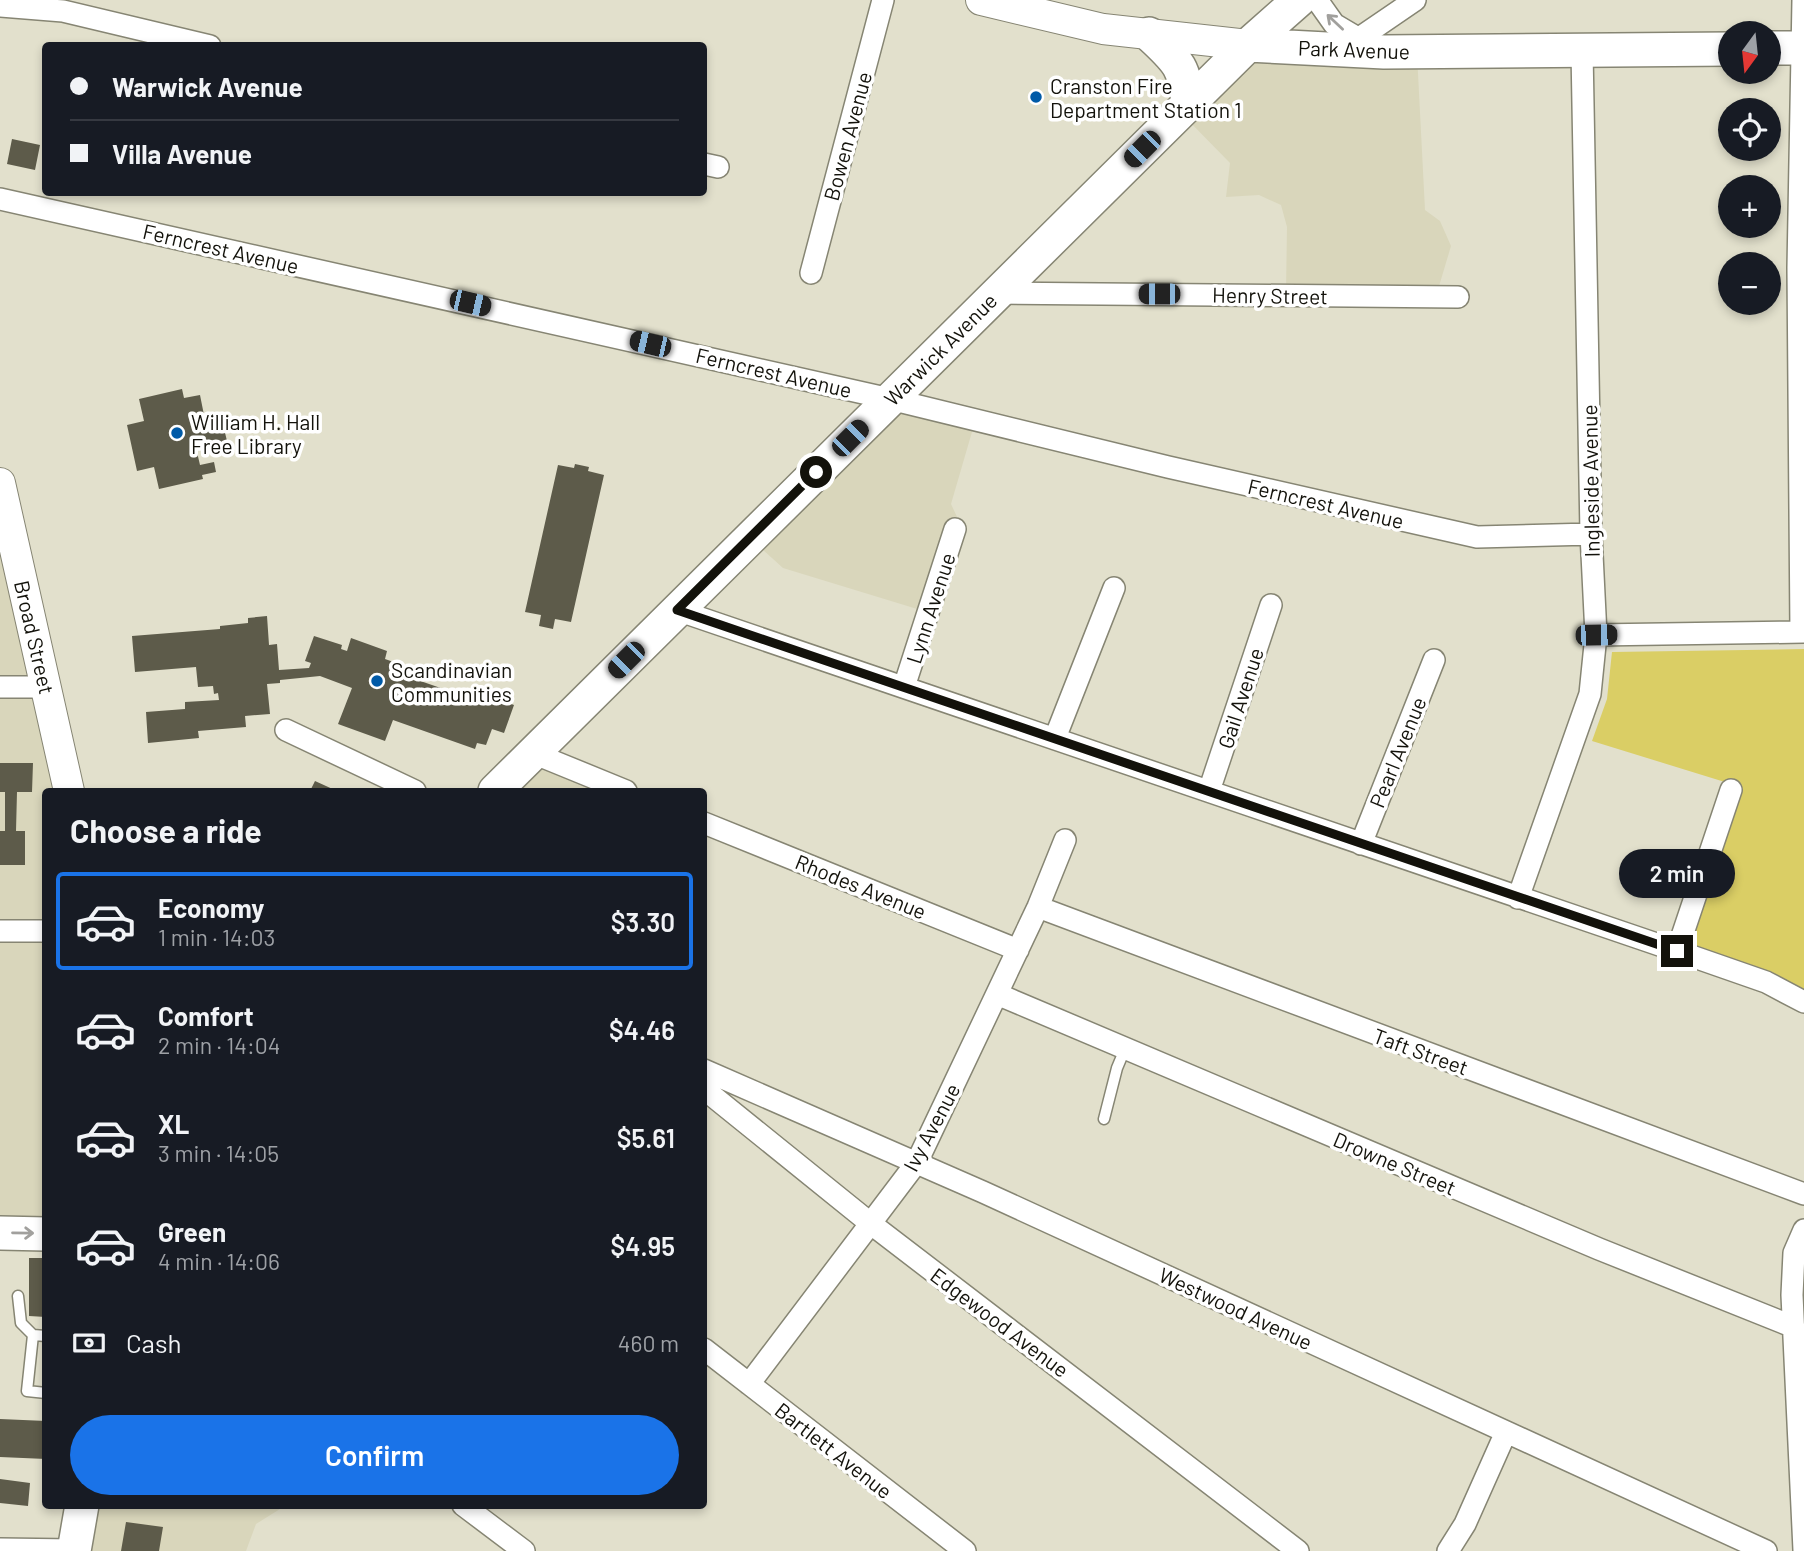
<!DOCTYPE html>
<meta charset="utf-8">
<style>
body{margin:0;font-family:Barlow,sans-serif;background:#20242c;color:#f1f3f6;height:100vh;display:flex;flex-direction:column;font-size:26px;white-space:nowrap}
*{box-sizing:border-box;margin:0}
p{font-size:23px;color:#9ea1a6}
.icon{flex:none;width:38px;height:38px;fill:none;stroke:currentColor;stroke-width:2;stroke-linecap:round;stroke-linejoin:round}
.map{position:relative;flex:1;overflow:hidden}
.panel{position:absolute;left:42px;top:788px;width:665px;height:721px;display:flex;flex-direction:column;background:#171b24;border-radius:7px;box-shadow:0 4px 10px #0003}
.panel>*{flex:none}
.guide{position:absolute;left:42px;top:42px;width:665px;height:154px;border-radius:7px;box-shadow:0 4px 10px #0003;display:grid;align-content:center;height:154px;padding:0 28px;background:#171b24}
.needle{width:46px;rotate:195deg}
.controls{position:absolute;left:1718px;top:21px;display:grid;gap:14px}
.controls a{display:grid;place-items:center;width:63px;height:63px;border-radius:50%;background:#171b24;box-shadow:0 4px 10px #0003;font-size:35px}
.end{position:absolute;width:32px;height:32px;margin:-16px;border:9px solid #13120b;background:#fff;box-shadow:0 0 0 4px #fff}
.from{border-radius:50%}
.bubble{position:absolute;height:49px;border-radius:24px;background:#171b24;box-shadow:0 4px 10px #0003;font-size:23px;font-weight:600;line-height:49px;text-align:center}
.car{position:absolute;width:21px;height:42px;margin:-21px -10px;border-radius:9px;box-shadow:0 0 5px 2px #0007;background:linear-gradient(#222 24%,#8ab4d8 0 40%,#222 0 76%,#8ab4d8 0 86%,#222 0)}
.guide b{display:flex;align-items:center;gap:24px;height:66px;font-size:26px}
.guide b+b{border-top:2px solid #363941}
.guide i{width:18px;height:18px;background:#f1f3f6}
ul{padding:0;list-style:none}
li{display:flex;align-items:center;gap:21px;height:98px;margin:0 14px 10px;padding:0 14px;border:4px solid transparent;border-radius:7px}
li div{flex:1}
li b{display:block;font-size:26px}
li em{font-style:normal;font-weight:600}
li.on{border-color:#1a73e8}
li>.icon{width:63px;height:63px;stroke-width:1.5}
h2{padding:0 28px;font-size:32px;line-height:84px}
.pay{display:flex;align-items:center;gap:18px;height:77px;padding:0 28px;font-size:26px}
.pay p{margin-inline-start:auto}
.cta{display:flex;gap:14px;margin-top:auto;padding:14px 28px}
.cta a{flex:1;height:80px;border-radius:42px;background:#1a73e8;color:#fff;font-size:28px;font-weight:600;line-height:80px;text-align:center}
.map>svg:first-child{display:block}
.built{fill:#d9d6bb}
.green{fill:#dace65}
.building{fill:#5d5b4a}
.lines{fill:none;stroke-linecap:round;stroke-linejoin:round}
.service-casing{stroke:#868573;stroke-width:13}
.minor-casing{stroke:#868573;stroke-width:24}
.secondary-casing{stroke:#868573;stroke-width:32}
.primary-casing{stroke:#868573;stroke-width:36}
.service{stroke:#fff;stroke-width:10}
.minor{stroke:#fff;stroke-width:21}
.secondary{stroke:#fff;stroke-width:30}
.primary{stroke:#fff;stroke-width:33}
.oneway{stroke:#a1a09d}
.route{stroke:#13120b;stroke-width:9}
.poi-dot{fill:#005aa7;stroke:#fff;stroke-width:2.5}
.labels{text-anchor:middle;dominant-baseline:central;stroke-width:7;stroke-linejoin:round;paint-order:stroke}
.street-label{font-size:21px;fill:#13120b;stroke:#fff}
.poi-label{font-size:21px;fill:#13120b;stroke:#fff;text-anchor:start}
</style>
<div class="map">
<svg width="1804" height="1551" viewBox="0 0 1804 1551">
<rect width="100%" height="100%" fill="#e2e0cc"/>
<path class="built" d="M1245 46 1417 54 1425 210 1440 221 1451 246 1437 293 1286 292 1287 227 1281 205 1259 195 1226 197 1230 163 1181 113Z
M886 401 974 425 951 504 958 519 927 612 783 568 751 539Z
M0 488 67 791H46L45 1228 0 1225Z
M525 760 604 791H494Z
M77 1505H279L280 1509 256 1524 246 1551H0L70 1544Z"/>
<path class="green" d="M1804 649V994L1687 948 1741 787 1592 741 1607 699 1612 652Z"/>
<path class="building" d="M12 139 40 145 35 170 7 164Z
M182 389 184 398 200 395 204 415 220 412 227 441 196 448 200 465 214 462 216 472 202 475 203 479 159 489 154 467 137 471 127 425 144 421 139 399Z
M575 464 589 467 588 471 604 475 571 622 555 619 553 629 539 626 541 615 525 612 558 465 574 468Z
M267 616 269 645 277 644 279 670 309 668 311 663 305 661 314 636 342 645 341 649 347 651 351 638 387 651 385 659 405 666 403 675 487 704 490 696 514 705 504 733 492 729 486 745 477 743 475 749 393 720 385 741 338 724 352 688 320 676 280 680V683L267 684 270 714 245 716 246 727 198 731 199 738 148 743 146 712 185 709V702L219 700 218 693 214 694 213 686 198 687 196 667 135 672 132 636 220 629V626L248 623V618Z
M0 763H33L32 792H17L16 831H25V865H0V831H5V792H0Z
M315 781 337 791H310Z
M29 1258H46V1317L29 1316Z
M0 1419 46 1421V1459L0 1457Z
M0 1479 30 1483 28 1506 0 1503Z
M126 1522 163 1527 159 1551H121Z"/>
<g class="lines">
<g class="service-casing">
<path id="service" d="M1104 1119 1117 1068 1125 1049
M18 1296 21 1323 33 1335
M46 1336 33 1335 27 1391 46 1393"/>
</g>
<g class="minor-casing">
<path id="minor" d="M1317 0 1334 24 1373 47
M0 6 63 11 210 46
M1358 39 1415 0
M704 164 718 167
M0 199 890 399 1168 467 1477 537 1591 534
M811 273 883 0
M997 293 1458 297
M677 610 1677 951 1766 982 1804 1002
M1801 632 1798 268 1803 0
M1596 635 1804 632
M0 687H46
M904 687 955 529
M286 730 415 791
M1055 738 1114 588
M533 753 626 791
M1209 791 1271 605
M704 823 1018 950
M1361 844 1434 660
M1518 898 1590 694 1596 635 1591 534 1582 51
M1038 907 1804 1194
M0 931H46
M1677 951 1731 790
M997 994 1599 1249 1794 1327
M704 1070 983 1192 1766 1551
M704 1089 870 1223 1298 1551
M1804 1230 1794 1253 1792 1295 1804 1550
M704 1349 965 1551
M749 1384 917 1162 1038 907 1065 840
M463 1505 524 1551
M0 1549 74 1550
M1448 1551 1465 1524 1506 1432"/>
</g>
<g class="secondary-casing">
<path id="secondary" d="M981 0 1103 29 1248 45
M0 483 69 791"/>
</g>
<g class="primary-casing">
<path id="primary" d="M1149 34C1176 60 1185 65 1188 104
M1248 45 1384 52 1731 49
M1769 48H1804
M495 791 1248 45 1299 0
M0 1233 46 1234
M74 1551 82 1505"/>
</g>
<use href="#service" class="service"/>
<use href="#minor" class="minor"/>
<use href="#secondary" class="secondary"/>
<use href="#primary" class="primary"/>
</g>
<defs><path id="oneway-shaft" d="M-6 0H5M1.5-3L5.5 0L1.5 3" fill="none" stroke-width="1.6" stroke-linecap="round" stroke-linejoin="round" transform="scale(1.75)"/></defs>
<g class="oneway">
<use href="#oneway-shaft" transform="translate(1335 22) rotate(-137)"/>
<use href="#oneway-shaft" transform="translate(23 1233) rotate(1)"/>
</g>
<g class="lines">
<path class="route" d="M816 472 677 610 1677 951"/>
</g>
<g class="poi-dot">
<circle cx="1036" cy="97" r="7"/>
<circle cx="177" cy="433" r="7"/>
<circle cx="377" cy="681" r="7"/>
</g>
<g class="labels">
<g class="street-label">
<text transform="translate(1354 49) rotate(2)">Park Avenue</text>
<text transform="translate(847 136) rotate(-75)">Bowen Avenue</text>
<text transform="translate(221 248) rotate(13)">Ferncrest Avenue</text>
<text transform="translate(1270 295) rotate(1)">Henry Street</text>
<text transform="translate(940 349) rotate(-45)">Warwick Avenue</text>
<text transform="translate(774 372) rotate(13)">Ferncrest Avenue</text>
<text transform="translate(1590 481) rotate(-91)">Ingleside Avenue</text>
<text transform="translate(1326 503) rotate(13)">Ferncrest Avenue</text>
<text transform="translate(930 608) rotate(-72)">Lynn Avenue</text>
<text transform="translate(35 637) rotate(77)">Broad Street</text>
<text transform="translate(1240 698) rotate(-72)">Gail Avenue</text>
<text transform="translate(1397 752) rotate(-68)">Pearl Avenue</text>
<text transform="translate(861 886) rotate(22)">Rhodes Avenue</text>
<text transform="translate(1421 1051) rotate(20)">Taft Street</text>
<text transform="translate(931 1127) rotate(-62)">Ivy Avenue</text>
<text transform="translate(1395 1163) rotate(23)">Drowne Street</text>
<text transform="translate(1236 1308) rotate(25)">Westwood Avenue</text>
<text transform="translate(1000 1322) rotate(37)">Edgewood Avenue</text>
<text transform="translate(834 1450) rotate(38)">Bartlett Avenue</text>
</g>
<g class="poi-label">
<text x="1050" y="85">Cranston Fire<tspan x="1050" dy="24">Department Station 1</tspan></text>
<text x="191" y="421">William H. Hall<tspan x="191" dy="24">Free Library</tspan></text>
<text x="391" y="669">Scandinavian<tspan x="391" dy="24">Communities</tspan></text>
</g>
</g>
</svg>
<div class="controls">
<a><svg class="needle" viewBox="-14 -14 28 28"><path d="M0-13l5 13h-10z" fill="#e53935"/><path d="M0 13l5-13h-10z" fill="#9ea1a6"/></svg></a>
<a><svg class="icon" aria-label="locate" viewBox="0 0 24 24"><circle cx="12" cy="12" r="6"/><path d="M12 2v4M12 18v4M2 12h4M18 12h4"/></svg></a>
<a>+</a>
<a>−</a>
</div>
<i class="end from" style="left:816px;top:472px"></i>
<i class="end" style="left:1677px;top:951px"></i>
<div class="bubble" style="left:1619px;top:849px;width:116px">2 min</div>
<i class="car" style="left:1142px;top:149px;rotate:225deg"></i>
<i class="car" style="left:1159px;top:294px;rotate:270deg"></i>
<i class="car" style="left:470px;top:303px;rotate:103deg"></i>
<i class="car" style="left:650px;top:344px;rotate:283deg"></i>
<i class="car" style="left:850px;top:438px;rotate:45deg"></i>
<i class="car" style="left:1596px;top:635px;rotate:89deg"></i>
<i class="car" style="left:626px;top:660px;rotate:225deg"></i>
<div class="guide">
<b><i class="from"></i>Warwick Avenue</b>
<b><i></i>Villa Avenue</b>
</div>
<section class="panel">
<h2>Choose a ride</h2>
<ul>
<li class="on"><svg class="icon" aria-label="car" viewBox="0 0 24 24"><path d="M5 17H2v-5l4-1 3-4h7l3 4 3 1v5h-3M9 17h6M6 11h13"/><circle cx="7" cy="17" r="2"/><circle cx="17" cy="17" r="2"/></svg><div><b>Economy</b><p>1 min · 14:03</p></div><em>$3.30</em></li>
<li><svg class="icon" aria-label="car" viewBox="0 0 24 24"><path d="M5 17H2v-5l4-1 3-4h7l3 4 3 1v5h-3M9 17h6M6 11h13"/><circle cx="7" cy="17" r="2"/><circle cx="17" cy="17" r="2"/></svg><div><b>Comfort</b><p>2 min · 14:04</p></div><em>$4.46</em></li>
<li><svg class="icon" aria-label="car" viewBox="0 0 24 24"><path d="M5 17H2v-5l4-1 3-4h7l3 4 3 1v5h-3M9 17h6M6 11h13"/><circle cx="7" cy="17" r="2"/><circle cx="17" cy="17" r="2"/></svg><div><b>XL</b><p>3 min · 14:05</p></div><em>$5.61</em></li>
<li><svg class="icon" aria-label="car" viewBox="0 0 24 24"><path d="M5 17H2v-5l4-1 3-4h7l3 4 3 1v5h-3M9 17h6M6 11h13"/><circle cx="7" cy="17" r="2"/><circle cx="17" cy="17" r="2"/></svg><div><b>Green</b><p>4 min · 14:06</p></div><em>$4.95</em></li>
</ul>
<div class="pay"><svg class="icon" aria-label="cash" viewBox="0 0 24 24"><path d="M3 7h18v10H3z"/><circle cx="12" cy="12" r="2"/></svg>Cash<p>460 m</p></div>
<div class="cta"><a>Confirm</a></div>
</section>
</div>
